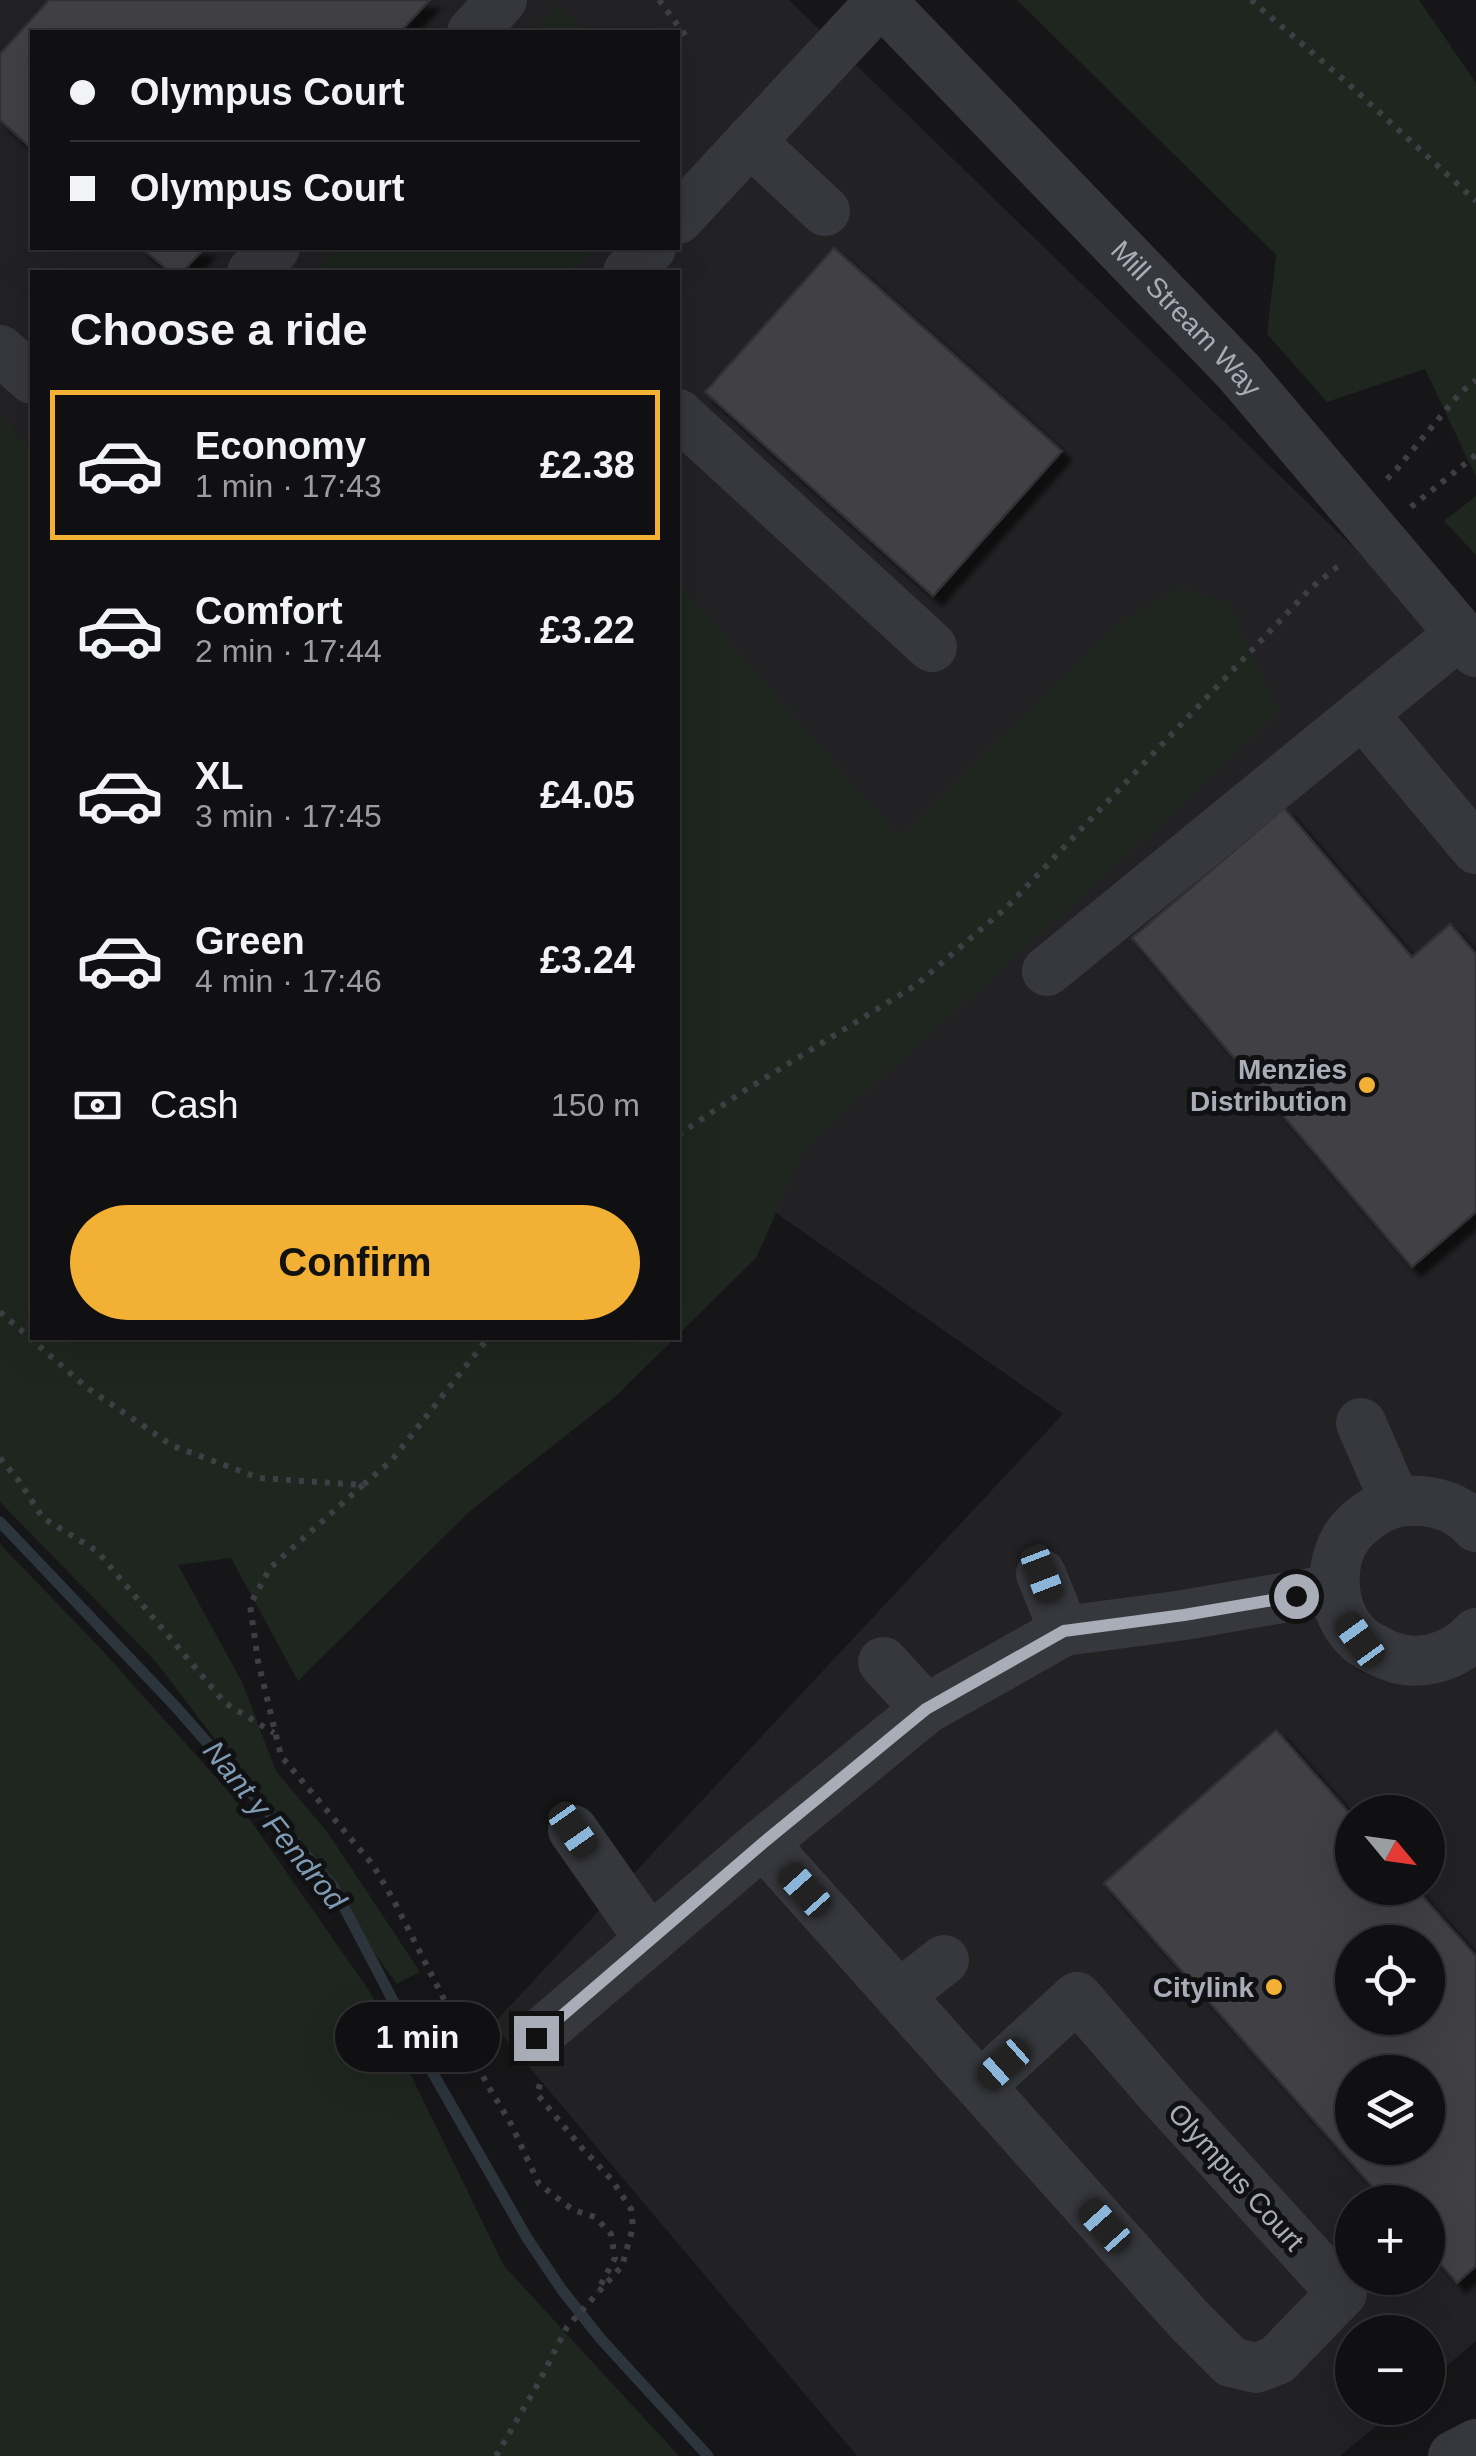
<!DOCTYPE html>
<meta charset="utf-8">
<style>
body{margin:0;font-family:Arial,sans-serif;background:#19191b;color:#f1f3f6;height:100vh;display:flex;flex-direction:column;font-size:38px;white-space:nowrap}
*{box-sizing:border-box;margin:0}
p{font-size:32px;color:#9c9d9f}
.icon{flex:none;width:55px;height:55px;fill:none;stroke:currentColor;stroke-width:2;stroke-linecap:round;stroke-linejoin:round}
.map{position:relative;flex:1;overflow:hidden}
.side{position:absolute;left:30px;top:270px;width:650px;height:1070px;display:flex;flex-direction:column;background:#101012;border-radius:0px;box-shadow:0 10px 40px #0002,0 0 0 2px #303032}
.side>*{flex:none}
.top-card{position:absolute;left:30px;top:30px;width:650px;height:220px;border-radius:0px;box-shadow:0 10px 40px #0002,0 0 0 2px #303032;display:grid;align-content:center;height:220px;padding:0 40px;background:#101012}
.needle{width:65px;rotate:119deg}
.buttons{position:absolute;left:1335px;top:1795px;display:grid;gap:20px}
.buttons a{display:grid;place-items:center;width:110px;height:110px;border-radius:50%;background:#101012;box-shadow:0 10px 40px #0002,0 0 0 2px #303032;font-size:50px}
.end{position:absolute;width:45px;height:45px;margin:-22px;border:12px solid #a8adb8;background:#111;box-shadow:0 0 0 5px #111}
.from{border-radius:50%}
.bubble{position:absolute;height:70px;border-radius:35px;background:#101012;box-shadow:0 10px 40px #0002,0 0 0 2px #303032;font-size:32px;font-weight:700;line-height:70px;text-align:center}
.car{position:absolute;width:30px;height:60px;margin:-30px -15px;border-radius:12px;box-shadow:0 0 8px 2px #0007;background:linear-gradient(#222 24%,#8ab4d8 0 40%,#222 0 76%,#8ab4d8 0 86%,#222 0)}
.top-card b{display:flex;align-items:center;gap:35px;height:95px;font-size:38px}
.top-card b+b{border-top:2px solid #303032}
.top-card i{width:25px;height:25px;background:#f1f3f6}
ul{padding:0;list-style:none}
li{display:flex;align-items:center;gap:30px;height:150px;margin:0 20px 15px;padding:0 20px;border:5px solid transparent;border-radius:0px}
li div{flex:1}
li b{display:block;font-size:38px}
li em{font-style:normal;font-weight:700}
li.current{border-color:#f2b134}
li>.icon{width:90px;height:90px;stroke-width:1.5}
h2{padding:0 40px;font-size:45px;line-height:120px}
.pay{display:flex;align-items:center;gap:25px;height:110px;padding:0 40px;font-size:38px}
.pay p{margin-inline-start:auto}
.primary-button{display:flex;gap:20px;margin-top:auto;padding:20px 40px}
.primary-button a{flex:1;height:115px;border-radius:60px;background:#f2b134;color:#111;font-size:40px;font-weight:700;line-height:115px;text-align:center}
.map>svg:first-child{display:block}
.built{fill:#222225;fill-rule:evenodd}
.green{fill:#1e261f}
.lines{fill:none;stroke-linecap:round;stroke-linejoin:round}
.stream{stroke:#2c353c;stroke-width:11}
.building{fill:#404145;stroke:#303034;stroke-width:2.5;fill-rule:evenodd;filter:url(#shadow)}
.path{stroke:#3d3f44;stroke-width:6;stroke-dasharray:5 8;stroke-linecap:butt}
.minor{stroke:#37383d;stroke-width:50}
.route{stroke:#a8adb8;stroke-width:12}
.poi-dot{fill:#f2b134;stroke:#111113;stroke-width:4}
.labels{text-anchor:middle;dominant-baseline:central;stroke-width:10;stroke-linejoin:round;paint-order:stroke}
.street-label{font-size:28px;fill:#a8adb8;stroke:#111113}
.poi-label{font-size:28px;font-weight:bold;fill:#a8adb8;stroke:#111113;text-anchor:end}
.water-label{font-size:30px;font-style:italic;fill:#7f9bb3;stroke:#111113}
</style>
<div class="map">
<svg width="1476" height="2456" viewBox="0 0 1476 2456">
<defs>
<filter id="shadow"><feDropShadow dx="9" dy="9" stdDeviation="2.5" flood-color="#0009"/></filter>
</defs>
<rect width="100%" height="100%" fill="#161618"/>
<path class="built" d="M0 0H789L1476 666V2341L1428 2382V2332H1352V2408H1398L1340 2456H857L493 2024 1063 1414 678 1144V272H32V607L0 571ZM32 32H678V248H32ZM1352 1812H1428V1888H1352ZM1352 1942H1428V2018H1352ZM1352 2072H1428V2148H1352ZM1352 2202H1428V2278H1352Z"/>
<path class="green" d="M1017 0H1419L1476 83V477L1425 369 1327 402 1267 334 1276 255Z
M557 5 585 32H532Z
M337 248H595L571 272H314Z
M0 416 32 448V1338H675L617 1395 469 1512 298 1681 231 1558 178 1565 242 1682 276 1771 328 1833 420 1972 397 1984 301 1852 156 1662 0 1502Z
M1476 496V555L1444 521Z
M678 582 899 837 975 762 1120 623 1182 586 1230 605 1279 713 1145 839 804 1149 756 1258 678 1335Z
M0 1544 103 1651 237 1801 372 1995 504 2266 679 2456H0Z"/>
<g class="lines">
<path class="stream" d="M0 1522 175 1706 333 1886 410 2033 527 2238 562 2290 600 2338 708 2456"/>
</g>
<path class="building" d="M49 0H430L400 32H32V149L0 120V54Z
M142 248H205L182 272H170Z
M834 248 1062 451 933 596 705 392Z
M1284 808 1412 957 1450 924 1476 954V1212L1412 1267 1132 938Z
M1276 1730 1352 1816V1888H1415L1476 1956V2266L1457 2283 1428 2249V2202H1386L1104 1883ZM1352 1942H1428V2018H1352ZM1352 2072H1428V2148H1352Z"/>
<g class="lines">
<path class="path" d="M659 0 688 39
M1251 0 1343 79 1476 201
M1387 479 1396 470 1460 393 1476 380
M1411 507 1476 455
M678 1135 744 1091 916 985 1007 907 1311 588 1343 562
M0 1312 86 1387 173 1446 259 1478 363 1485 392 1460 488 1338
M0 1458 19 1481 43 1518 97 1551 225 1703 274 1733
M363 1485 270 1568 250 1605 258 1661 281 1756 373 1865 394 1901 487 2084 511 2124 539 2184 573 2210 595 2217 611 2234 615 2258 597 2292
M496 2456 539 2382 567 2327 622 2266 633 2227 631 2209 612 2180 582 2148 537 2094 541 2080"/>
<g class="minor">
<path id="s1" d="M880 0 1238 371 1476 652"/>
<path d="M472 32 502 0"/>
<path d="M750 141 825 211"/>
<path d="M678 219 881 1"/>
<path d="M252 272 275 248"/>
<path d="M628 272 651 248"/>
<path d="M0 350 32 379"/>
<path d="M678 414 932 647"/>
<path d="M1363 714 1476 849"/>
<path d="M1047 971 1460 634"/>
<path d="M1361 1423 1395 1501"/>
<path d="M1476 1527C1459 1507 1433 1499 1407 1501 1386 1502 1369 1513 1354 1528 1326 1557 1329 1612 1359 1639 1364 1644 1372 1647 1379 1651 1411 1669 1451 1661 1476 1633"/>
<path d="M1041 1574 1064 1631"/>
<path d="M883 1662 926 1709"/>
<path d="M573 1830 650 1940"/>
<path d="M763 1843 1189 2320 1231 2362 1256 2368 1277 2360 1342 2293 1161 2094 1077 1997 980 2086"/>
<path d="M899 1995 944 1960"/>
<path d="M535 2038 763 1843 926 1709 1064 1631 1184 1615 1334 1589"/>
<path d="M1453 2456 1476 2444"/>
</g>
</g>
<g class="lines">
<path class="route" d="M536 2038 763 1843 926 1709 1064 1631 1184 1615 1296 1596"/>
</g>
<g class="poi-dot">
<circle cx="1367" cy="1085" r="10"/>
<circle cx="1274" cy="1987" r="10"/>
</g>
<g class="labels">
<g class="street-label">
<text stroke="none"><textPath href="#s1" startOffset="442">Mill Stream Way</textPath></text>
<text transform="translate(1236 2177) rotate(48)">Olympus Court</text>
</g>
<g class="poi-label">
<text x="1347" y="1069">Menzies<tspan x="1347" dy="32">Distribution</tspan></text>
<text x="1254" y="1987">Citylink</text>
</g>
<g class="water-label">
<text transform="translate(275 1825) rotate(51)">Nant y Fendrod</text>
</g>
</g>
</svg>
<div class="buttons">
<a><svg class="needle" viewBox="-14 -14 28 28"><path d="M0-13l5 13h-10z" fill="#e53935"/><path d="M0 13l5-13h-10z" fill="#9c9d9f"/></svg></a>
<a><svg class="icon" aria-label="locate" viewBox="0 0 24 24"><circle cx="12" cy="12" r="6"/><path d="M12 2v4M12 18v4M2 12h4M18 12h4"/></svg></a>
<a><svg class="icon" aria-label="layers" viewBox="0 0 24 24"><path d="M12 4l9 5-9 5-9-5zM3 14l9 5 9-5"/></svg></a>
<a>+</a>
<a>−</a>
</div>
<i class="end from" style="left:1296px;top:1596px"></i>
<i class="end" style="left:536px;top:2038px"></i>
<div class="bubble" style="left:335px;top:2002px;width:165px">1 min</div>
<i class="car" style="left:1042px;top:1574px;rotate:159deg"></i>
<i class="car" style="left:1360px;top:1640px;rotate:324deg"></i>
<i class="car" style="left:573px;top:1830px;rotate:145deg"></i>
<i class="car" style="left:805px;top:1890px;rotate:318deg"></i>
<i class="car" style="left:1004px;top:2064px;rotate:228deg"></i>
<i class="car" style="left:1105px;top:2226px;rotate:318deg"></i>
<div class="top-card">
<b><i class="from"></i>Olympus Court</b>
<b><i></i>Olympus Court</b>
</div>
<section class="side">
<h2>Choose a ride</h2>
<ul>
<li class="current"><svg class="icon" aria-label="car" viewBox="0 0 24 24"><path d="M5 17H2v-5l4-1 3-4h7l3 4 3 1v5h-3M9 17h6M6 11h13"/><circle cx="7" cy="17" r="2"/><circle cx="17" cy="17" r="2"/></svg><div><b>Economy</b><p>1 min · 17:43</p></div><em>£2.38</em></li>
<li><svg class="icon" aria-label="car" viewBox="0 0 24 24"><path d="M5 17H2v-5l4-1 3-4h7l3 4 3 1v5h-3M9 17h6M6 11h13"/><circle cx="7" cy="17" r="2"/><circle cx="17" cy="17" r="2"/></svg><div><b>Comfort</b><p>2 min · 17:44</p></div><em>£3.22</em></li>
<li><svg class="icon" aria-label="car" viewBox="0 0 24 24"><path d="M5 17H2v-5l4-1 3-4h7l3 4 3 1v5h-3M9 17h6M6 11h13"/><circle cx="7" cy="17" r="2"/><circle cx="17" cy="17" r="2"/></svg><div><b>XL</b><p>3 min · 17:45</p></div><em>£4.05</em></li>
<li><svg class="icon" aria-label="car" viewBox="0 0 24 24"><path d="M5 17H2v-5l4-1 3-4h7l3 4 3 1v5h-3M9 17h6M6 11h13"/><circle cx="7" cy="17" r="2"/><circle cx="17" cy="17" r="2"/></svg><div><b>Green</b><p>4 min · 17:46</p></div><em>£3.24</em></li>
</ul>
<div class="pay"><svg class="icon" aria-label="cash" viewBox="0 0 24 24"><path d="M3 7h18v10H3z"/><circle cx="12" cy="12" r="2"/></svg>Cash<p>150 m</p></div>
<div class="primary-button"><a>Confirm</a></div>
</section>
</div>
